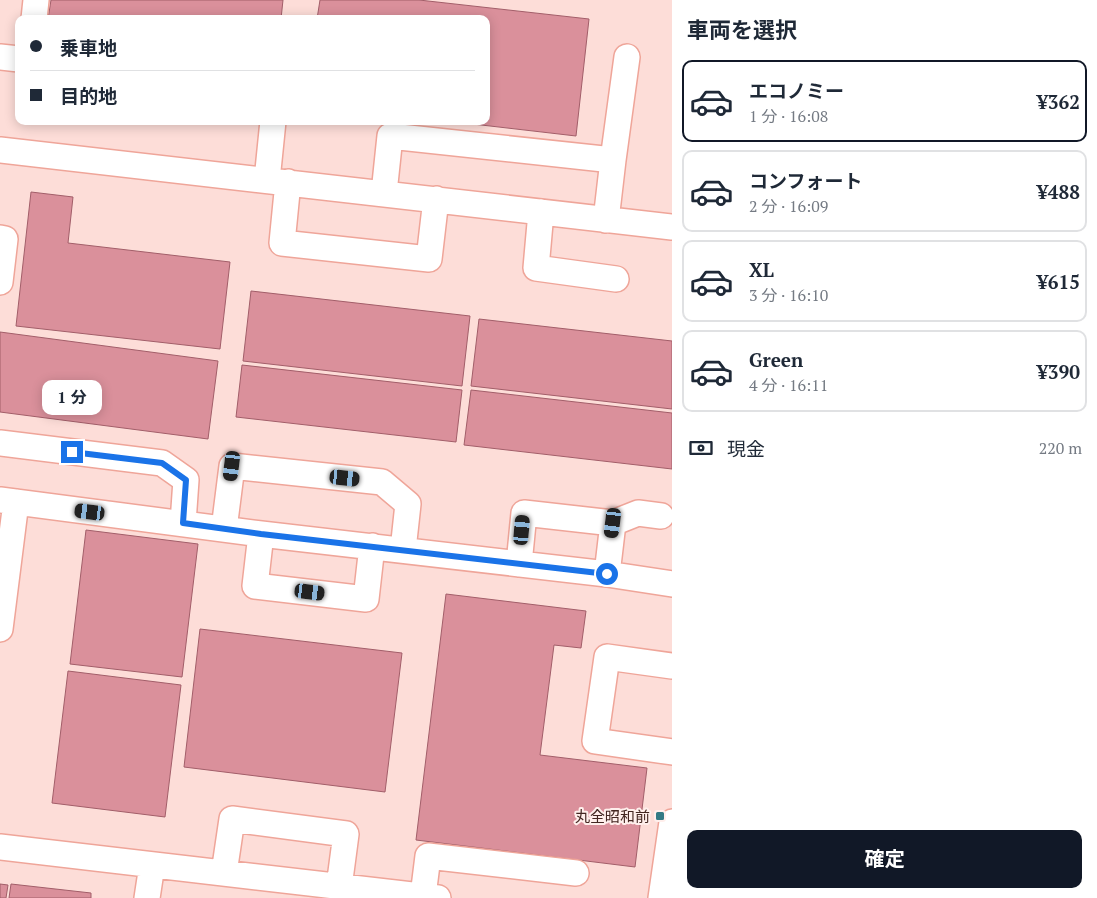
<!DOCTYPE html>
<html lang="ja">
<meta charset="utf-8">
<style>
body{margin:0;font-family:"PT Serif","Noto Sans JP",serif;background:#f2f2f3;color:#1f2937;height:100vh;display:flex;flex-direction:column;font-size:19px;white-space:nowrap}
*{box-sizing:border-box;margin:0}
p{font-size:16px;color:#747a83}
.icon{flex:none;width:28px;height:28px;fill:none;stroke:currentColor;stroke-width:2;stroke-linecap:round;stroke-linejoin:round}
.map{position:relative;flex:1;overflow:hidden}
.details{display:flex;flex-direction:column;background:#fff;width:425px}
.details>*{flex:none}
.banner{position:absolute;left:15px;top:15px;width:475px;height:110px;border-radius:10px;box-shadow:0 2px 12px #0003;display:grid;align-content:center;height:110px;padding:0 15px;background:#fff}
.end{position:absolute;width:22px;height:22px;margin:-11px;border:6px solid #1a73e8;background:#fff;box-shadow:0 0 0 2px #fff}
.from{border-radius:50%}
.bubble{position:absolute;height:35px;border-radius:10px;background:#fff;box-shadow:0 2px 12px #0003;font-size:16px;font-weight:700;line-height:35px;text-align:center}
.car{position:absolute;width:15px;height:30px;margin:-15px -8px;border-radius:6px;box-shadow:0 0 4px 1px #0007;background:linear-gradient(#222 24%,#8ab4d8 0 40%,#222 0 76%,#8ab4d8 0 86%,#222 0)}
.banner b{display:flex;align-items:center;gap:18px;height:48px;font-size:19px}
.banner b+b{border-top:1px solid #e0e1e3}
.banner i{width:12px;height:12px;background:#1f2937}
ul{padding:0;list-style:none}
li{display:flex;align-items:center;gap:15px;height:82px;margin:0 10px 8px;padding:0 5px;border:2px solid #e0e1e3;border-radius:10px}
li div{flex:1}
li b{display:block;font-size:19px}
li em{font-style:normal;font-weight:700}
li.active{border-color:#111827}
li>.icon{width:45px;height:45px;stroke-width:1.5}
h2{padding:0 15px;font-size:22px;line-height:60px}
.pay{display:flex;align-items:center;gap:12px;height:55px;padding:0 15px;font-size:19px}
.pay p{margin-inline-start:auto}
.cta{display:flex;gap:10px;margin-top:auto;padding:10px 15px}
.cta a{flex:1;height:58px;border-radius:10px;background:#111827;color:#fff;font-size:20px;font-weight:700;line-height:58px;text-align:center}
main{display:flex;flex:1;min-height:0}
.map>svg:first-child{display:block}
.building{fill:#da909b;stroke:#a25e69}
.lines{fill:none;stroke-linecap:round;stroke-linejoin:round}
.minor-casing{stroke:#efa599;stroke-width:28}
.minor{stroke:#fff;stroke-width:25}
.route{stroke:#1a73e8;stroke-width:6}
.poi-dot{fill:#337a85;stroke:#ffefec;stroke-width:2}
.labels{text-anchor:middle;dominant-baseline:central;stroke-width:4;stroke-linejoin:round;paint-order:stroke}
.poi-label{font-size:15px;fill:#432621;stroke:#ffefec;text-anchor:end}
</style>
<main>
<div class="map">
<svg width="672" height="898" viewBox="0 0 672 898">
<rect width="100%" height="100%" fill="#fdddd8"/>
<path class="building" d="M51 0H283L281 19H48Z
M320 0H419L589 19 576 136 447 121H486V19H317Z
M31 192 73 197 68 243 230 262 220 349 16 326Z
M251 291 470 316 462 386 243 361Z
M479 319 672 341V409L471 386Z
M0 332 218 361 208 439 0 412Z
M242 365 462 390 456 442 236 417Z
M471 390 672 413V469L464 445Z
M86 530 198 544 182 677 70 664Z
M446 594 586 611 581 648 554 645 540 755 647 768 635 867 416 840Z
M200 629 402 653 385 792 184 767Z
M68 671 181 685 165 817 52 803Z
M0 884 8 885 6 898H0Z
M11 884 91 893V898H9Z"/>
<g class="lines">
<g class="minor-casing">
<path id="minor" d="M34 19 36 0
M0 57 19 59
M0 150 672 227
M613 160 627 57
M267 180 273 121
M288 182 282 243 429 259 436 199
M384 193 390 136 613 160 606 220
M541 212 536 268 616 279
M0 238 5 239 0 282
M0 443 162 463 186 480 183 523
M0 500 261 534 607 574 672 584
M224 529 232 466 382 482 408 504 403 550
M261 534 255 586 366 599 372 546
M519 564 524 513 613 523 638 513 661 516
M607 574 613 523
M0 629 16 502
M672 666 607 657 595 741 672 752
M0 847 438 898
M224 873 232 819 346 834 339 887
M423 896 428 856 576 873
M147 898 152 865
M661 898 672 822"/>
</g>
<use href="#minor" class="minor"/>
</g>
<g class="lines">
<path class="route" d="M72 452 162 463 186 480 183 523 261 534 607 574"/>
</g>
<rect class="poi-dot" x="655" y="811" width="10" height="10" rx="2.5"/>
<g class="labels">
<g class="poi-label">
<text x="650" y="816">丸全昭和前</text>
</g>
</g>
</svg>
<i class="end from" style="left:607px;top:574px"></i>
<i class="end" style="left:72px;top:452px"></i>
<div class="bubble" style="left:42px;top:380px;width:60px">1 分</div>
<i class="car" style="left:232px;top:466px;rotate:187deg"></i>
<i class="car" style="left:345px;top:478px;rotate:96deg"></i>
<i class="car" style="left:90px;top:512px;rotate:277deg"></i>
<i class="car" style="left:613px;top:523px;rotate:187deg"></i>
<i class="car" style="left:522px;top:530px;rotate:5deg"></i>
<i class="car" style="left:310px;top:592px;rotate:97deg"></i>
<div class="banner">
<b><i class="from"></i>乗車地</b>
<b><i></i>目的地</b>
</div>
</div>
<section class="details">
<h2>車両を選択</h2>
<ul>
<li class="active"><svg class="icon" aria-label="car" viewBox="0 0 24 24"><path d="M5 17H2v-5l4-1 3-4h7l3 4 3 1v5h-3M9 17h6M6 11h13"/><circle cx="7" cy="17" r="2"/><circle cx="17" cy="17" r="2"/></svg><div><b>エコノミー</b><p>1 分 · 16:08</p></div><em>¥362</em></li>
<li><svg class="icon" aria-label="car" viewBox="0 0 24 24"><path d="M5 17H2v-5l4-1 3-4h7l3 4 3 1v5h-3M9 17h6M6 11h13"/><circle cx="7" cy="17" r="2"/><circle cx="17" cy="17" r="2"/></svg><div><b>コンフォート</b><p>2 分 · 16:09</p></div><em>¥488</em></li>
<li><svg class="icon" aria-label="car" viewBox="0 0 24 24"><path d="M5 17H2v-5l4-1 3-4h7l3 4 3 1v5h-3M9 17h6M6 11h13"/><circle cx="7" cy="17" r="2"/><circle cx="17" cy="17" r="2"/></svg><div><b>XL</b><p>3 分 · 16:10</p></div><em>¥615</em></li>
<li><svg class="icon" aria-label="car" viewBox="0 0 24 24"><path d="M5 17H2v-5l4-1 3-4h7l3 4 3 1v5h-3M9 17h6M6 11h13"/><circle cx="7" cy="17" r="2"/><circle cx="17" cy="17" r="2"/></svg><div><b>Green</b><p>4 分 · 16:11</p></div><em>¥390</em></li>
</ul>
<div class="pay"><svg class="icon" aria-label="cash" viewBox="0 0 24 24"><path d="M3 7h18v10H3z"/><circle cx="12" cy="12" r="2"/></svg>現金<p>220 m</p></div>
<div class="cta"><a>確定</a></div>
</section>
</main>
